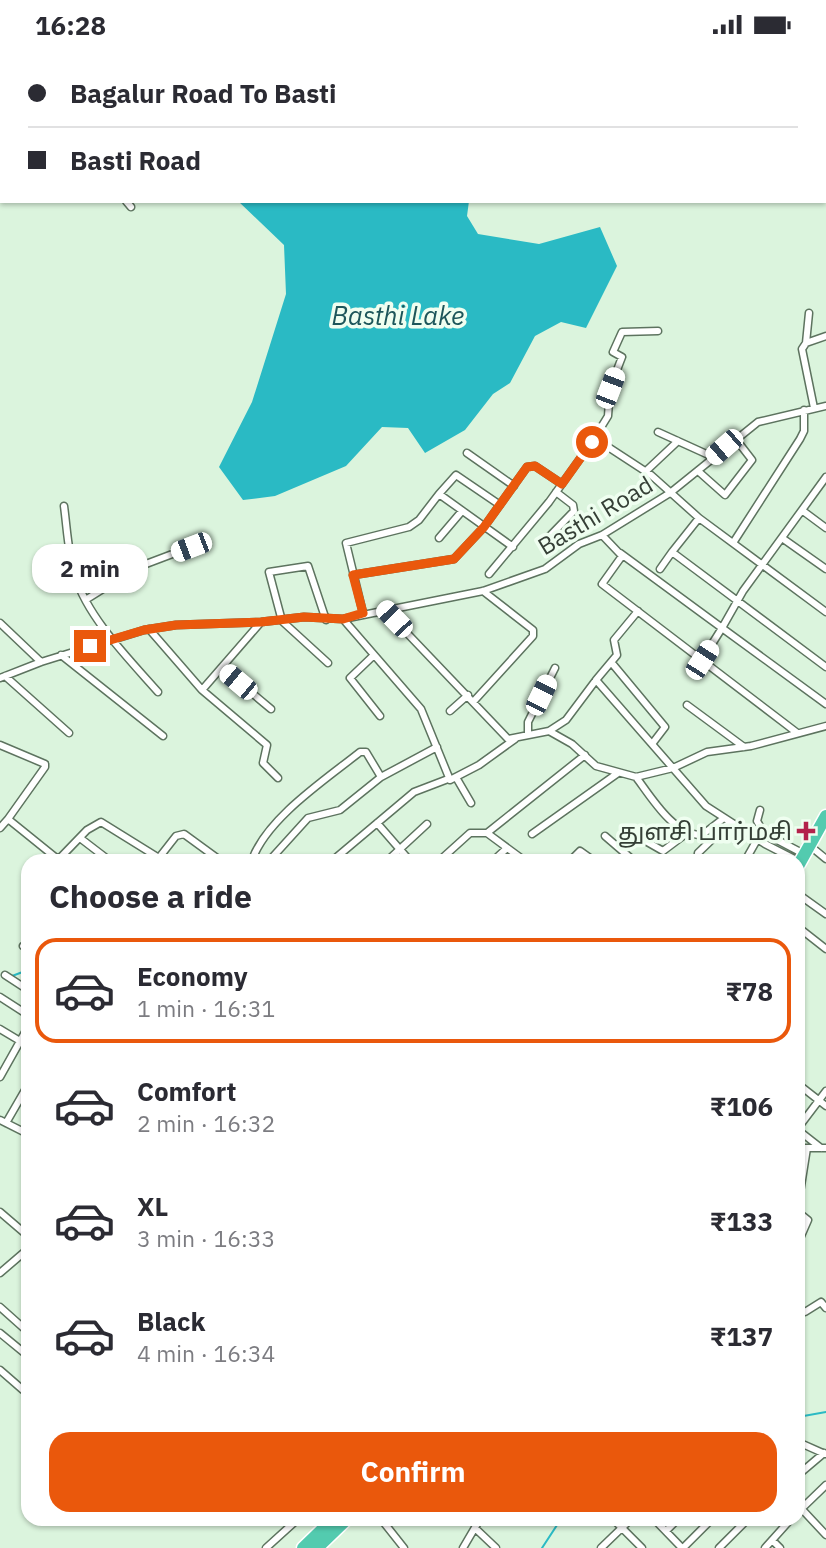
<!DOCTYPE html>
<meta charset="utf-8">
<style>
body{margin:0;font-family:"IBM Plex Sans","Noto Sans Tamil",sans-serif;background:#f2f2f3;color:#2b2b33;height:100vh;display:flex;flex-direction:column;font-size:26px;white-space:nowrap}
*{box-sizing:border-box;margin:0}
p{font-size:23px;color:#7c7c81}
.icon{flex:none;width:38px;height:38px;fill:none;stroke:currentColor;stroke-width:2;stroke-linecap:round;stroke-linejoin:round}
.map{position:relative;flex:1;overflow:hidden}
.sheet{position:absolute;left:21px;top:805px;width:784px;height:672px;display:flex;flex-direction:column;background:#fff;border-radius:21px;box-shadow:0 2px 5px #0004}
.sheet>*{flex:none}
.guide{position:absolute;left:0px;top:0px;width:826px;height:154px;box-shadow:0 2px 5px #0004;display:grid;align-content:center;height:154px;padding:0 28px;background:#fff}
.end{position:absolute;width:32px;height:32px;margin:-16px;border:9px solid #ea580c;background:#fff;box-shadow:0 0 0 4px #fff}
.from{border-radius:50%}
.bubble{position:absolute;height:49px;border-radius:21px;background:#fff;box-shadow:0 2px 5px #0004;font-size:23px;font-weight:700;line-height:49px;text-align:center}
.car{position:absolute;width:21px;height:42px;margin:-21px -10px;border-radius:9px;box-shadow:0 0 5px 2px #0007;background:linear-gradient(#fff 24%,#345 0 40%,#fff 0 76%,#345 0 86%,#fff 0)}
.guide b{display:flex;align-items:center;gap:24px;height:66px;font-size:26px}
.guide b+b{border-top:2px solid #e1e1e2}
.guide i{width:18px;height:18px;background:#2b2b33}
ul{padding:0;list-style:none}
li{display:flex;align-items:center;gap:21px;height:105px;margin:0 14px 10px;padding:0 14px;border:4px solid transparent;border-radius:21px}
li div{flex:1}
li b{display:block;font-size:26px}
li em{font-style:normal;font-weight:700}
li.on{border-color:#ea580c}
li>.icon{width:63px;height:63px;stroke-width:1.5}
h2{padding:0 28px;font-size:32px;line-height:84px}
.action{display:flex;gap:14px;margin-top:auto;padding:14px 28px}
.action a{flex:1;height:80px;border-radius:21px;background:#ea580c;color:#fff;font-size:28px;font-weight:700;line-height:80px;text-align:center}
.status{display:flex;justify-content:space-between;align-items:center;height:49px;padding:0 35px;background:#fff;direction:ltr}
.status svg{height:19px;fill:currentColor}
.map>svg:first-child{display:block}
.water{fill:#2abac4}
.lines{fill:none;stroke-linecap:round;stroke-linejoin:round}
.stream{stroke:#2abac4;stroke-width:2}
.street-casing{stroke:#5d735f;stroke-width:9}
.highway-casing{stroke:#fff;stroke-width:15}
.street{stroke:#fff;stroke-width:6}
.highway{stroke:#53cbaf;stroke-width:12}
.route{stroke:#ea580c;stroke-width:9}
.poi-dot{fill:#b3224b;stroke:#effef0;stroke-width:2.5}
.labels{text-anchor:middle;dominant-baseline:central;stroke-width:7;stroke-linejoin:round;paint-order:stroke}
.street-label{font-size:24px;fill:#353f36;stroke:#effef0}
.poi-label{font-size:24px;fill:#353f36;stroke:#effef0;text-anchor:end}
.water-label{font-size:26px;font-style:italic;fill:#1d565a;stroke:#effef0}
</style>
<div class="status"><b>16:28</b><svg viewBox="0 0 49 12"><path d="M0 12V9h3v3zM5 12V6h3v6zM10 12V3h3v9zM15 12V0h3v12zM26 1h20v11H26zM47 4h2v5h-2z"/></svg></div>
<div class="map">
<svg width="826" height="1499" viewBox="0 0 826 1499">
<rect width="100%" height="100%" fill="#dbf4dd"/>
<path class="water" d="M238 152H469L467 167 478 185 539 195 600 178 617 217 586 279 561 273 535 287 510 334 493 345 465 381 425 404 408 379 382 378 346 417 275 447 243 451 219 418 252 353 286 245 284 196Z"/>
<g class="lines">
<path class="stream" d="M12 927 28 921
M798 1368 826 1363
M542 1499 561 1470"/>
<g class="street-casing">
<path id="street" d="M0 25 2 26
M126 152 131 158
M806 294 809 264
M814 359 802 300 806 294 826 287
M658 383 713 408
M592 393 608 367 610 339 622 308 613 303 622 283 658 282
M467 404 514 437
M698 422 725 446 752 411 735 389
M645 423 678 392
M439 445 456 426 500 456
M64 457C67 479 68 505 75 527 88 569 129 610 158 643
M803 462 826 479
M699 469 672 503 826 618
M602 486 622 507 602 535 796 683
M439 489 462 462
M782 489 826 520
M733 494 800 390 804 382V361
M542 495 574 462 573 456 556 443
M620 504 722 579 743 542 826 428
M660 520 672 503
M489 525 549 453 592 393 602 394 651 426 699 469 826 563
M353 526 454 510 484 478 527 418 535 417 562 435
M87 550 138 518 191 498
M384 560 508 690 549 682 566 671 596 631 706 757 765 795 800 813
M363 564 346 494 409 478 419 471 439 445 513 498
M343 570 421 660 450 731 479 716 515 690
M326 571 308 517 269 523 282 572 328 614
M0 574 41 613
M149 580 202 641 267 696 263 714 278 729
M61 606 163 687
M374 606 350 629 380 667
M702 611 722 579 826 655
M611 613 665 678 652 695
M222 619 271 660
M5 627 69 684
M0 629 41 613 144 581 176 576 261 573 304 568 343 570 483 542 545 520 579 495 602 486 670 444 758 373 826 357
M596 631 617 606 614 591 638 562
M202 641 261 573
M474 652 533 587V581L483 542
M687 656 744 698
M450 662 468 646
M549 682 572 695 596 717 636 728 673 719 707 703 751 697 826 677
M528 684V673L555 619
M0 696 45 715V718L8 770 60 812
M636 728C651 748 674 787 702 786L724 769
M457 730 471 754
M760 761 757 772 764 784 804 805
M377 774 410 812
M0 779 8 770
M487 784 525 812
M532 785 618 724
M605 787 634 812
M80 789 110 812
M809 796 826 810
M620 799 642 790 663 802 687 784
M158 810 176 787 184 785 221 812
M58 811 87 781 101 773 159 809
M252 811C267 769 325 731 360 703H366L381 728
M269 812 308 769 340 761 381 728 437 698
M332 812 414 743 448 730
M387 812 427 775
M439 812 470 784H487L585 706
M493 812 507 799
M570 812 580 802 594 812
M697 812 698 804 730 773
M745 812 758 789
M798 845 826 865
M798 878 826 900
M23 897 28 899
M5 926 28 941
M0 948 28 966
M0 980 20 992
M798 985 799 986
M0 1028 28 978
M798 1035 826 1057
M0 1071 28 1085
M6 1074 28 1036
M798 1079 826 1042
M798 1081 821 1099
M798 1099H826
M798 1156 807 1099
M0 1163 28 1187
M798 1163 808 1171 798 1194
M0 1224 28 1200
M0 1258 28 1283
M798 1260 805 1263 821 1253 826 1259
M0 1284 28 1307
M0 1321 23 1341
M798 1393 825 1405
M798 1426 824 1404
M798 1456 826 1486
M798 1463 826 1436
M381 1470 404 1499
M613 1470 642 1499
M654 1470 682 1499
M476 1480 496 1499
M666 1482 678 1470
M772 1491 780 1499
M266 1499 298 1470
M463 1499 480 1470
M601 1499 631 1470
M683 1499 712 1470
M719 1499 748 1470
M765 1499 791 1470"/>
</g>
<g class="highway-casing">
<path id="highway" d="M798 817 826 767
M303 1499 333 1470
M317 1499 347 1470"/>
</g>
<use href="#street" class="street"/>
<use href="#highway" class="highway"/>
</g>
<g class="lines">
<path class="route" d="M90 597 144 581 176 576 261 573 304 568 343 570 363 564 353 526 454 510 484 478 527 418 535 417 562 435 592 393"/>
</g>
<path class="poi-dot" d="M802.5 771.5h7v7h7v7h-7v7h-7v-7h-7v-7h7z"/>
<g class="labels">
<g class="street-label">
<text transform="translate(595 466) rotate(-31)">Basthi Road</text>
</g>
<g class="poi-label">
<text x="792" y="782">துளசி பார்மசி</text>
</g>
<g class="water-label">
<text x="398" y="266">Basthi Lake</text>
</g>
</g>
</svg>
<i class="end from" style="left:592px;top:393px"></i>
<i class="end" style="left:90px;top:597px"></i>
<div class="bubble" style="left:32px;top:495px;width:116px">2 min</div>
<i class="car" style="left:610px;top:339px;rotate:21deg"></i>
<i class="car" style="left:724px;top:398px;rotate:229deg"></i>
<i class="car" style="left:191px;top:498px;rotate:249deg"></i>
<i class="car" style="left:394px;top:570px;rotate:316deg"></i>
<i class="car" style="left:702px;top:611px;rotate:33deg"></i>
<i class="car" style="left:238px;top:633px;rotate:310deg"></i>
<i class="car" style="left:541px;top:646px;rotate:26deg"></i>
<div class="guide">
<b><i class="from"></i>Bagalur Road To Basti</b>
<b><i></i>Basti Road</b>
</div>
<section class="sheet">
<h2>Choose a ride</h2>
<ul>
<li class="on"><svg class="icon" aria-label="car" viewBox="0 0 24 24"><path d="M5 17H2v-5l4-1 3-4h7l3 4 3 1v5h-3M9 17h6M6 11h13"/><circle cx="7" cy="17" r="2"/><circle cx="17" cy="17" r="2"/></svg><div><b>Economy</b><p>1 min · 16:31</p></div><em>₹78</em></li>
<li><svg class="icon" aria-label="car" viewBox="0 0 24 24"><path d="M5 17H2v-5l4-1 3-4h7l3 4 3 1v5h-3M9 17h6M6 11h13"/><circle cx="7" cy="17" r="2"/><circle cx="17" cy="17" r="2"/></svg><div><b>Comfort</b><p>2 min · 16:32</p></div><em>₹106</em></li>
<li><svg class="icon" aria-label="car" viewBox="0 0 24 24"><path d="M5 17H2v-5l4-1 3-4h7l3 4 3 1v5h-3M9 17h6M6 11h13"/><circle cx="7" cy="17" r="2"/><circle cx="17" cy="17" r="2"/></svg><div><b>XL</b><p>3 min · 16:33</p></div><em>₹133</em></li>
<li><svg class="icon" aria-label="car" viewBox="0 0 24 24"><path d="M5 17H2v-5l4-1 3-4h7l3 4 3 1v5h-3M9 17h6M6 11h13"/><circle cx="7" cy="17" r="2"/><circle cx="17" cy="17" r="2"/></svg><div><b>Black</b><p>4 min · 16:34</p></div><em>₹137</em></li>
</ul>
<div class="action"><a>Confirm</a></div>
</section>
</div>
